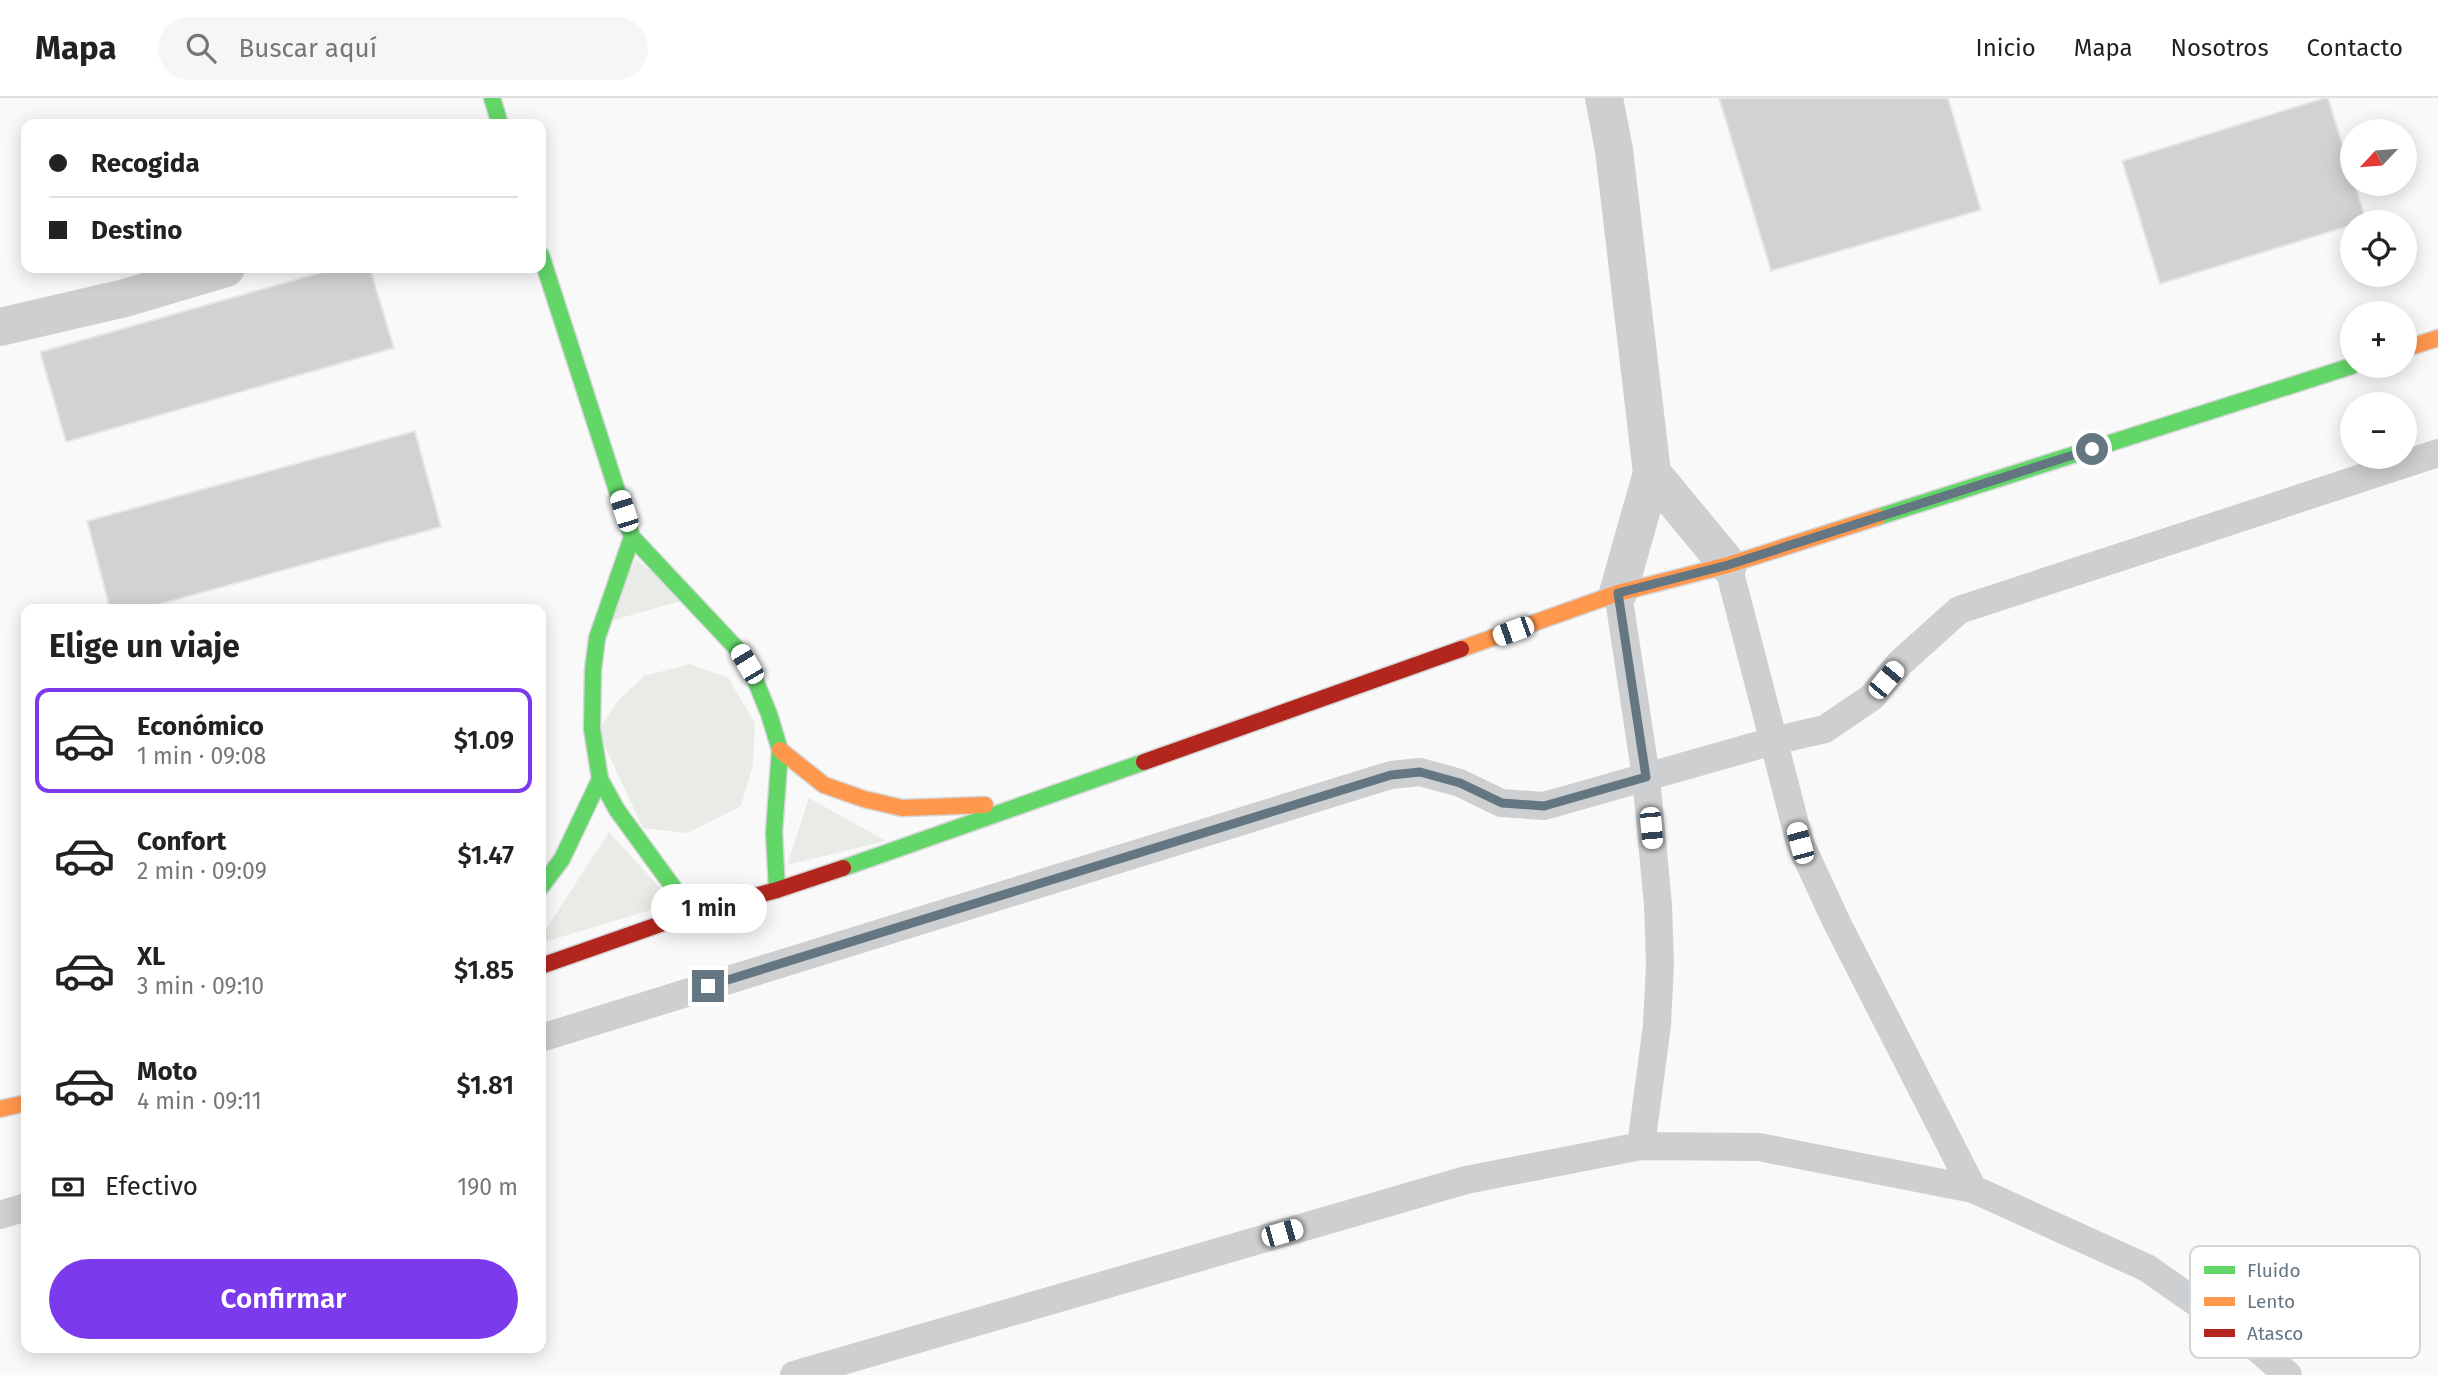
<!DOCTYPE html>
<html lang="es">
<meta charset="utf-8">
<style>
body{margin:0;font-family:"Fira Sans",sans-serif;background:#f6f6f6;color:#222;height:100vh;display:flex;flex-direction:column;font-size:26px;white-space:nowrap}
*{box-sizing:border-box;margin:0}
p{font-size:23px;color:#767676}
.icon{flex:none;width:38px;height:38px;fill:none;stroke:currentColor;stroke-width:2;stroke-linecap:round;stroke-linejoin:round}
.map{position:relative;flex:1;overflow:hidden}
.side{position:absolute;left:21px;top:506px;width:525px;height:749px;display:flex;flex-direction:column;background:#fff;border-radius:14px;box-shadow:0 4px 18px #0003}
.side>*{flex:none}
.hud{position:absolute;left:21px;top:21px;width:525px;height:154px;border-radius:14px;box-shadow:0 4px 18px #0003;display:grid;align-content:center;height:154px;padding:0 28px;background:#fff}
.needle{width:46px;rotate:244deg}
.controls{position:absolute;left:2340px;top:21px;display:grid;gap:14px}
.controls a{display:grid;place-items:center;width:77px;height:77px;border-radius:50%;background:#fff;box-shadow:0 4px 18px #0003;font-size:35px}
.end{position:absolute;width:32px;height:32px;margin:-16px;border:9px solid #657683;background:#fff;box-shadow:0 0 0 4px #fff}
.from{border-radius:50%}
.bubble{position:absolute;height:49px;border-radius:24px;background:#fff;box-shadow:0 4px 18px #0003;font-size:23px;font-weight:600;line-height:49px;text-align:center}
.car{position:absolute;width:21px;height:42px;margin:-21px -10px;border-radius:9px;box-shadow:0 0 5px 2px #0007;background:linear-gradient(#fff 24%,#345 0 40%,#fff 0 76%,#345 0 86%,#fff 0)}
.hud b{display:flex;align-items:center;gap:24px;height:66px;font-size:26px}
.hud b+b{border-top:2px solid #e0e0e0}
.hud i{width:18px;height:18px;background:#222}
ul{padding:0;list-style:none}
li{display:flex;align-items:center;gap:21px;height:105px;margin:0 14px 10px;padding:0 14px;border:4px solid transparent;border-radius:14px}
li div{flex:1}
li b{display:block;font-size:26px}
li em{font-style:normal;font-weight:600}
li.selected{border-color:#7c3aed}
li>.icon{width:63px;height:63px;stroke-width:1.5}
h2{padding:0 28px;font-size:32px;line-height:84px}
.pay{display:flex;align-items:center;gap:18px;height:77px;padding:0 28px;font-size:26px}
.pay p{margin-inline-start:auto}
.button{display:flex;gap:14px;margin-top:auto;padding:14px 28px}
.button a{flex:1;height:80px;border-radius:42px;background:#7c3aed;color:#fff;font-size:28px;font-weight:600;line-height:80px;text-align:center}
header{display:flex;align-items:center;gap:42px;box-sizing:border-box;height:98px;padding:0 35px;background:#fff;border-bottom:2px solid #e0e0e0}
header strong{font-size:33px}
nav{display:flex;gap:38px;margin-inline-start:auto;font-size:24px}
.search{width:490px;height:63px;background:#f6f6f6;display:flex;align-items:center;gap:18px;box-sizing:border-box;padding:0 24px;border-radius:38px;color:#767676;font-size:26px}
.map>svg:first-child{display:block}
.green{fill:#e8ebe6}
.building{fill:#d0d2d3;stroke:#e8e8e8;stroke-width:2}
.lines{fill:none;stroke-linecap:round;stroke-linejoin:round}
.fast-casing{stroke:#d5d6d7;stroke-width:19}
.slow-casing{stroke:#d5d6d7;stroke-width:19}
.jam-casing{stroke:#d5d6d7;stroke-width:19}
.lane{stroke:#cecfd0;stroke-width:28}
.street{stroke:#cecfd0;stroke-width:38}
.fast{stroke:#63d668;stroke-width:16}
.slow{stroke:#ff974d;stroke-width:16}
.jam{stroke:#b3261e;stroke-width:16}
.route{stroke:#657683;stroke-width:9}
.key{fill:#fff;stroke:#d1d6da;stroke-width:2}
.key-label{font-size:19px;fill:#657683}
</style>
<header>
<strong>Mapa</strong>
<div class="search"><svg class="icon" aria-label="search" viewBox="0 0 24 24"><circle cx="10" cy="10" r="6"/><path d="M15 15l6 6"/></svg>Buscar aquí</div>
<nav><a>Inicio</a><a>Mapa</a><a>Nosotros</a><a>Contacto</a></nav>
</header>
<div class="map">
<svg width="2438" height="1277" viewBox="0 0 2438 1277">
<rect width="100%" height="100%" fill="#f9f9f9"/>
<path class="green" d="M636 462 688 501 603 525Z
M690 566 728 580 755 625 753 667 741 708 688 735 643 730 598 634 617 604 644 578Z
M809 700 886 743 787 767Z
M609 734 674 805 541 845V839Z"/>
<path class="building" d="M1719 0H1948L1981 112 1771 173Z
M2324 0H2328L2352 77V86H2355L2366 123 2352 124V127L2160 186 2122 63Z
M337 170H370L394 250 66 344 40 254Z
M415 333 441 429 142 511H110L87 423Z"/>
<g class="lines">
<g class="fast-casing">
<path id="fast" d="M492 0 500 26
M541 157 632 439 739 553 754 579 769 616 780 652 774 734 777 792
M1878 419 2352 268
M632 439 597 540 593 572 592 631 600 681 617 712 692 815
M843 770 1144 664
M541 789 562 761 600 681"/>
</g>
<g class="slow-casing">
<path id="slow" d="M2404 251 2438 240
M1461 551 1618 495 1728 467 1878 419
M780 652 824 687 864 701 902 710 985 707
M0 1011 26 1005"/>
</g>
<g class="jam-casing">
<path id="jam" d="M1144 664 1461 551
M541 868 692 815 777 792 843 770"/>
</g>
<path class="lane" d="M1728 467 1800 745 1837 825 1973 1091
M1618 495 1646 679 1658 807 1660 865 1657 927 1641 1048
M541 940 1391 677 1420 674 1460 685 1501 705 1544 708 1773 643 1825 631 1872 599 1900 565 1959 512 2438 355
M0 1117 26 1109
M794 1277 1466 1082 1641 1048 1759 1049 1973 1091 2147 1170 2237 1233 2288 1277"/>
<path class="street" d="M1604 0 1614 52 1652 375 1618 495
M0 229 125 200 226 170
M1652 375 1728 467"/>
<use href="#fast" class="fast"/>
<use href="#slow" class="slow"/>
<use href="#jam" class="jam"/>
</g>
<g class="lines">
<path class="route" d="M708 888 1391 677 1420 674 1460 685 1502 705 1544 708 1646 679 1618 495 1728 467 2092 351"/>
</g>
<rect x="2190" y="1148" width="230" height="112" rx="10" class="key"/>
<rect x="2204" y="1168" width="31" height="8" fill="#63d668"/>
<rect x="2204" y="1199" width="31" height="9" fill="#ff974d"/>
<rect x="2204" y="1231" width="31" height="8" fill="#b3261e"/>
<g class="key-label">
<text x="2247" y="1179">Fluido</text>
<text x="2247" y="1210">Lento</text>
<text x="2247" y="1242">Atasco</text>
</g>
</svg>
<div class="controls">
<a><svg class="needle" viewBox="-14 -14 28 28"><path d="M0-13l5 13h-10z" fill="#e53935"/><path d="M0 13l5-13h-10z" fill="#767676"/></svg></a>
<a><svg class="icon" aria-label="locate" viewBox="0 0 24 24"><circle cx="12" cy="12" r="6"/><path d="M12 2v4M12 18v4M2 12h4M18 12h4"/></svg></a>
<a>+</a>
<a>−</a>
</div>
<i class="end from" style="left:2092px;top:351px"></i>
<i class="end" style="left:708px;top:888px"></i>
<div class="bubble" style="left:651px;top:786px;width:116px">1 min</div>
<i class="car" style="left:624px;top:413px;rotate:342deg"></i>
<i class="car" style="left:1513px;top:533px;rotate:250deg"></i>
<i class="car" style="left:747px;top:566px;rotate:329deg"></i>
<i class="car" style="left:1886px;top:582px;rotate:40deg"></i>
<i class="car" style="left:1651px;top:730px;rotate:175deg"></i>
<i class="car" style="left:1800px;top:745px;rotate:345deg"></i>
<i class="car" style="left:1282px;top:1135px;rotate:74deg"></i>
<div class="hud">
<b><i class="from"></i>Recogida</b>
<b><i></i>Destino</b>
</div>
<section class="side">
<h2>Elige un viaje</h2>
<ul>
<li class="selected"><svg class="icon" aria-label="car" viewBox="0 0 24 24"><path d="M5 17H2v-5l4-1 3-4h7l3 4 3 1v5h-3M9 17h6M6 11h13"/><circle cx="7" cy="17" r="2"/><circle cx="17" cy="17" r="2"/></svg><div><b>Económico</b><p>1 min · 09:08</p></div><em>$1.09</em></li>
<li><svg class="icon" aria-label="car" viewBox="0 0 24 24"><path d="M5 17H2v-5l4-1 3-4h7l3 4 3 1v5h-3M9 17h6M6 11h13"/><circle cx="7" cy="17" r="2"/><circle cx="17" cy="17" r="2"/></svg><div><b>Confort</b><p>2 min · 09:09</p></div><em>$1.47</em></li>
<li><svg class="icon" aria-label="car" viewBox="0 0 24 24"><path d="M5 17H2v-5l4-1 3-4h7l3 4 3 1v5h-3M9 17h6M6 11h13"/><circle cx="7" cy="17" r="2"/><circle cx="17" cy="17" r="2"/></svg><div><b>XL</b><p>3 min · 09:10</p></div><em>$1.85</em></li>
<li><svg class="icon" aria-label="car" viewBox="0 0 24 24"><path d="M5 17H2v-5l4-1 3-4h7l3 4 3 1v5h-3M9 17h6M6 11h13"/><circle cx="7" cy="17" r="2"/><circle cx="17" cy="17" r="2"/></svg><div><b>Moto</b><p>4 min · 09:11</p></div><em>$1.81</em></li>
</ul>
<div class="pay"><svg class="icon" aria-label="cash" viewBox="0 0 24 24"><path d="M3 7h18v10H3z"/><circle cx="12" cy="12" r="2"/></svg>Efectivo<p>190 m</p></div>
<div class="button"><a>Confirmar</a></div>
</section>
</div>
